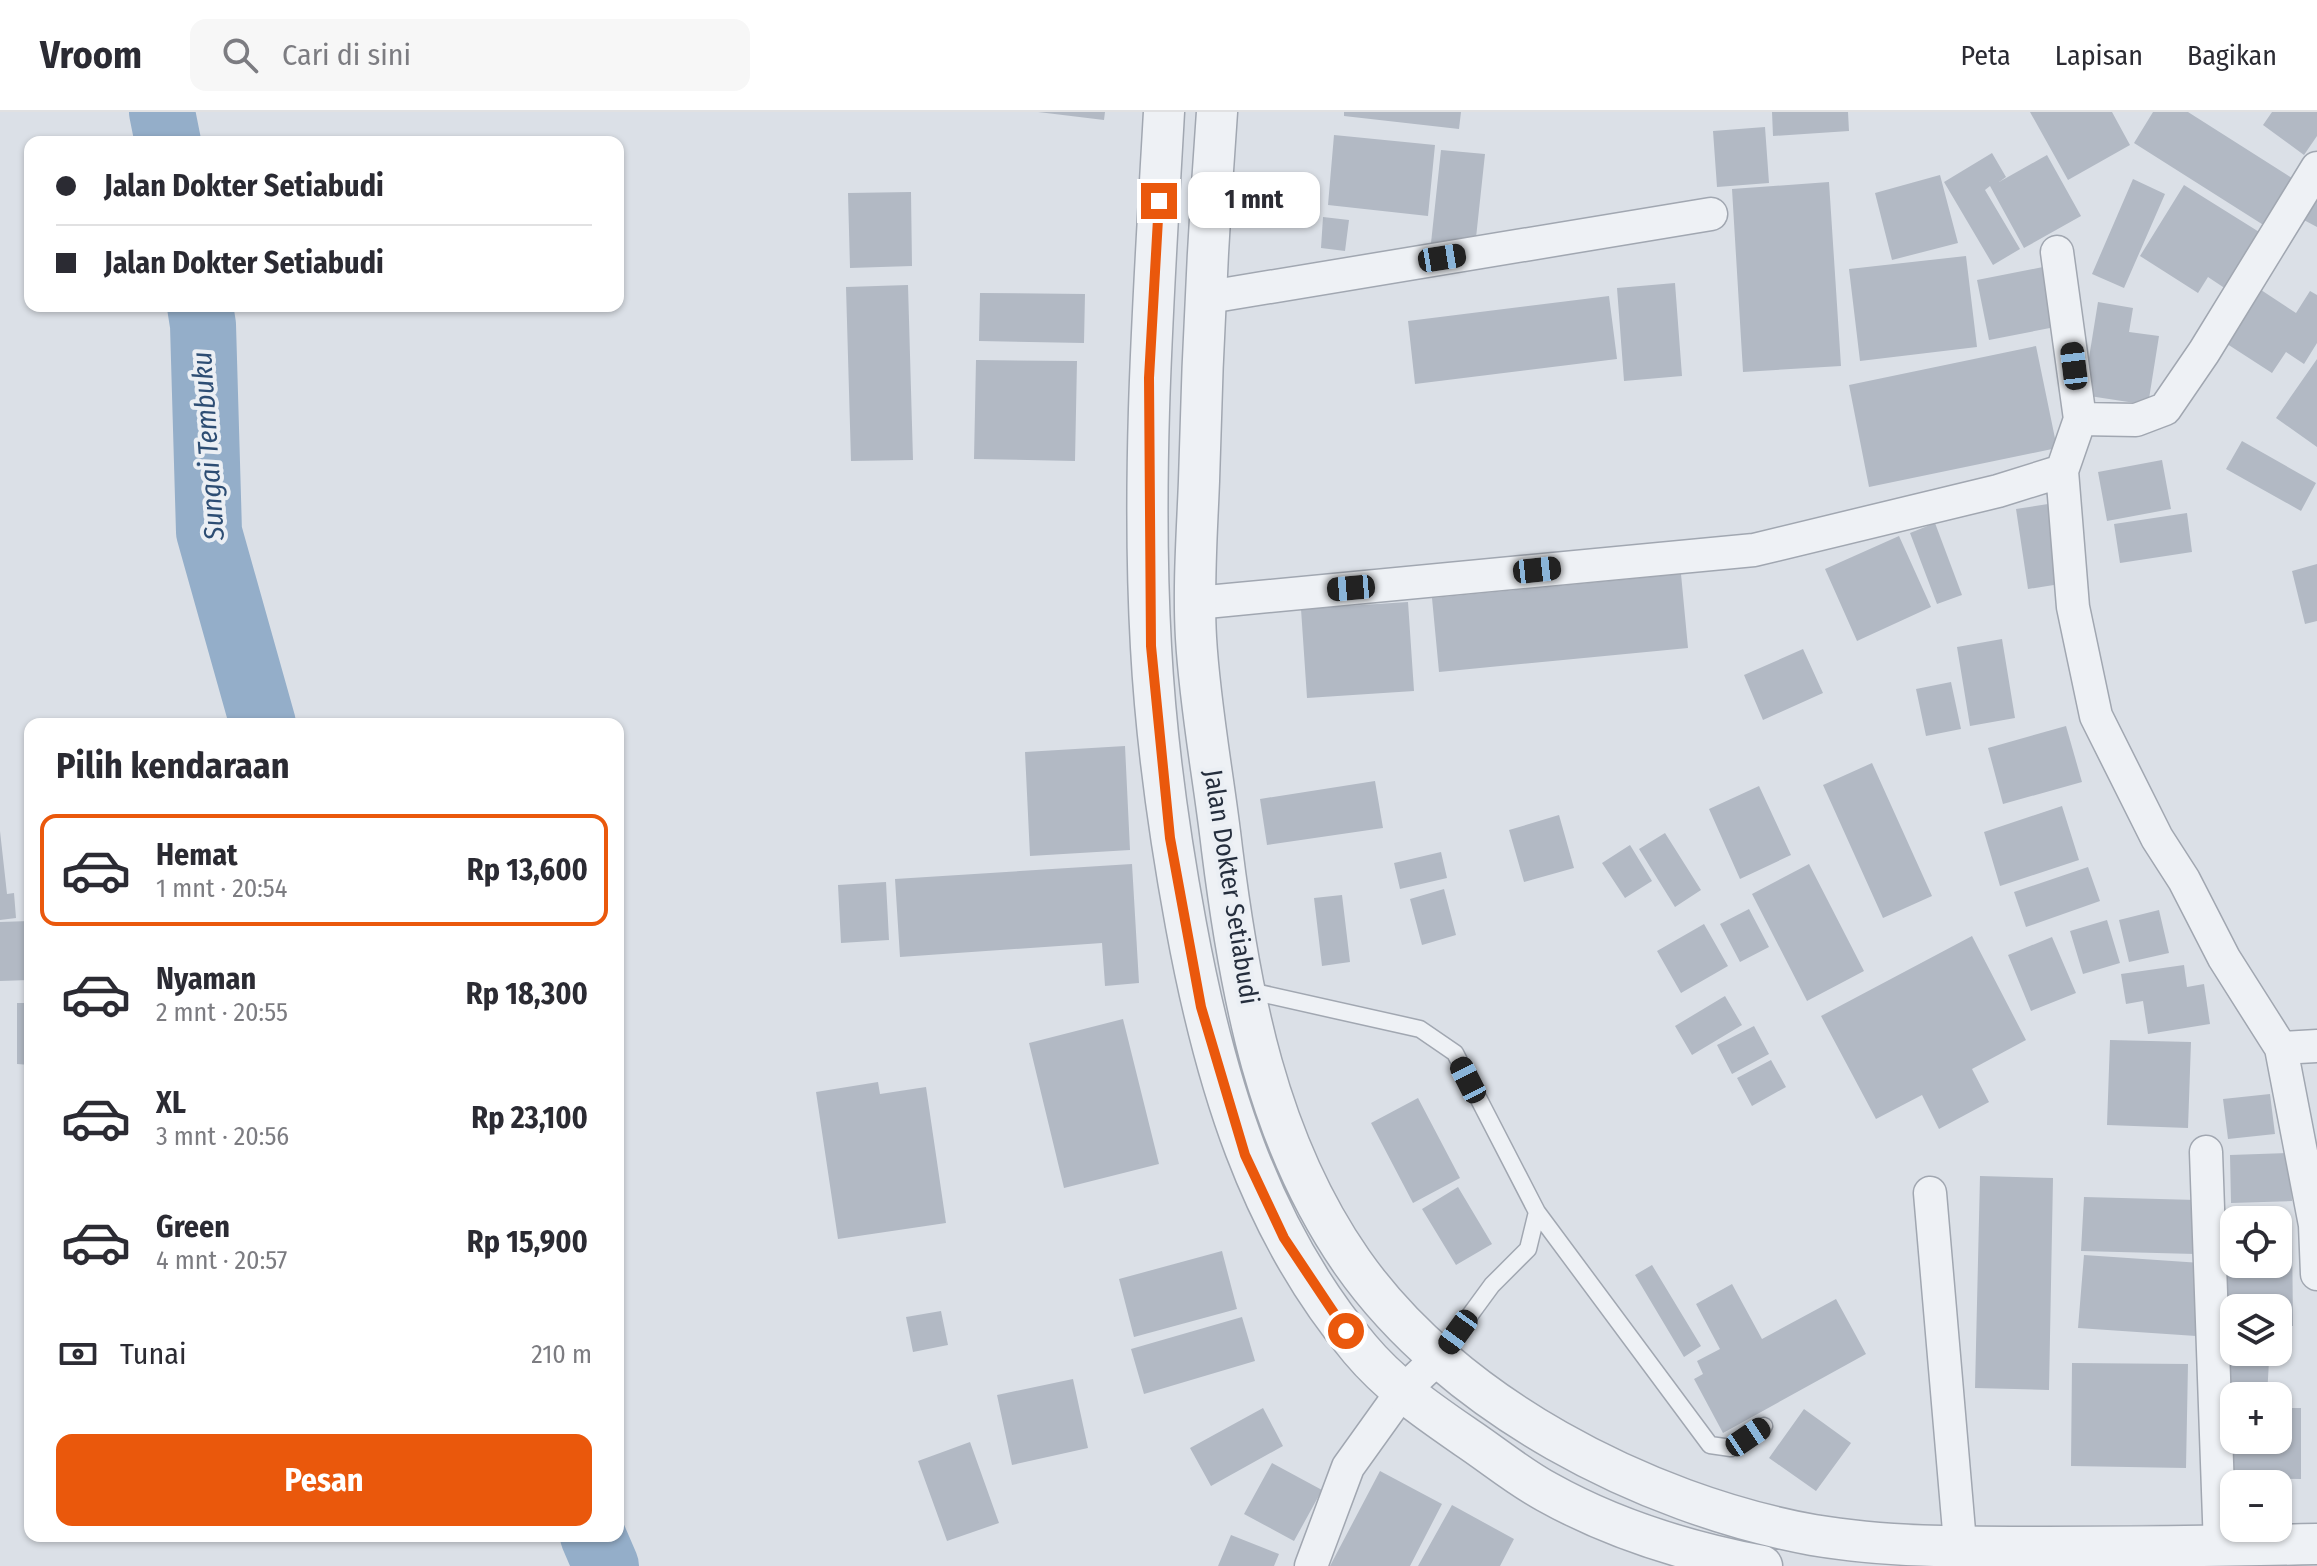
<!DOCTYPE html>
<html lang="id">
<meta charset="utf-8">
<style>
body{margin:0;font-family:"Fira Sans Condensed",sans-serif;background:#f7f7f7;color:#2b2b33;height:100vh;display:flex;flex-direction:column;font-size:30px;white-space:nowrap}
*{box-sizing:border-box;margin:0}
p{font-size:26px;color:#7c7c81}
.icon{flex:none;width:44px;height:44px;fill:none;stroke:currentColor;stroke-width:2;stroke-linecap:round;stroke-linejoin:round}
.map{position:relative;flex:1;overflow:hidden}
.drawer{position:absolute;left:24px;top:606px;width:600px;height:824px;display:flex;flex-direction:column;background:#fff;border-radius:16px;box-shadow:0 2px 6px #0004}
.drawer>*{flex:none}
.guide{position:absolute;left:24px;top:24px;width:600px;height:176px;border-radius:16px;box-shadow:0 2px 6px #0004;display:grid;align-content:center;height:176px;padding:0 32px;background:#fff}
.controls{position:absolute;left:2220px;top:1094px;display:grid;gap:16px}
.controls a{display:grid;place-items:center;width:72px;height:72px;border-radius:16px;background:#fff;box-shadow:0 2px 6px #0004;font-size:40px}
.end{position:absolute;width:36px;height:36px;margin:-18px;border:10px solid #ea580c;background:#fff;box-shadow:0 0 0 4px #fff}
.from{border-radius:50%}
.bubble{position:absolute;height:56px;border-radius:16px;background:#fff;box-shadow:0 2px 6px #0004;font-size:26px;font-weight:700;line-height:56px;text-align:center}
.car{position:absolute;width:24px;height:48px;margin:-24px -12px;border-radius:10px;box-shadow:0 0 6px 2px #0007;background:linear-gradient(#222 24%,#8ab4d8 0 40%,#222 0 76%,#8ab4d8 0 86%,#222 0)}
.guide b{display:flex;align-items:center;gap:28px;height:76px;font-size:30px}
.guide b+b{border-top:2px solid #e1e1e2}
.guide i{width:20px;height:20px;background:#2b2b33}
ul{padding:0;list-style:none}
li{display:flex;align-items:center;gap:24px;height:112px;margin:0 16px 12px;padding:0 16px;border:4px solid transparent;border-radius:16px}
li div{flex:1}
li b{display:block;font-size:30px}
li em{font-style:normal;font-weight:700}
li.current{border-color:#ea580c}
li>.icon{width:72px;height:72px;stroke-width:1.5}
h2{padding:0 32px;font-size:36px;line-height:96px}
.pay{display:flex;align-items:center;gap:20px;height:88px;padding:0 32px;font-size:30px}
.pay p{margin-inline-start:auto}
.primary-button{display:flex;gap:16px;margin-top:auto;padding:16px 32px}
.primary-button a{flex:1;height:92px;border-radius:16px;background:#ea580c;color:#fff;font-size:32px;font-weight:700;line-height:92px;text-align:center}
header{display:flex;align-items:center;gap:48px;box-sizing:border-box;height:112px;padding:0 40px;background:#fff;border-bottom:2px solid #e1e1e2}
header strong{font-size:38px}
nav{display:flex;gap:44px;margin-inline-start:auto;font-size:28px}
.search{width:560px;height:72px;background:#f7f7f7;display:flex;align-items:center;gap:20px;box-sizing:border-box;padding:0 28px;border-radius:16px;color:#7c7c81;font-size:30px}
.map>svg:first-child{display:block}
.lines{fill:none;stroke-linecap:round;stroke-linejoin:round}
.river{stroke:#94aec9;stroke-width:66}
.building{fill:#b2b9c4}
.service-casing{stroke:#a1a7b1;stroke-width:19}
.minor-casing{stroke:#a1a7b1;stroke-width:35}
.tertiary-casing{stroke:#a1a7b1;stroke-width:43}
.service{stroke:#eef1f5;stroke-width:16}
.minor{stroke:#eef1f5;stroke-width:32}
.tertiary{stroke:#eef1f5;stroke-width:40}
.route{stroke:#ea580c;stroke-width:10}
.labels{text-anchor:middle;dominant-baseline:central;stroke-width:8;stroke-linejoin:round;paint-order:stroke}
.street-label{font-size:26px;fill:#252e3d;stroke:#ebeff4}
.water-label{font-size:28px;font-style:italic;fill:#2d4d73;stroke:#ebeff4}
</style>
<header>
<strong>Vroom</strong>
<div class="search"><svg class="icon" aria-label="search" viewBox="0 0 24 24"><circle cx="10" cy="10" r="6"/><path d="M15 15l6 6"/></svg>Cari di sini</div>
<nav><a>Peta</a><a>Lapisan</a><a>Bagikan</a></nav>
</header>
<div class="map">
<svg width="2317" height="1454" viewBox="0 0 2317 1454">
<rect width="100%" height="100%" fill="#dbe0e7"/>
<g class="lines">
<path class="river" d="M162 0 168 30
M200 194 203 213 209 420 263 612
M593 1424 606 1454"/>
</g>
<path class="building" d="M1038 0H1105L1104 8Z
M1344 0H1461L1459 17 1344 4Z
M1772 0H1848L1849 19 1773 24Z
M2030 0H2112L2130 33 2068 68Z
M2153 0H2188L2295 68 2265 114 2134 31Z
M2272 0H2317V24L2304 43 2263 13Z
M1765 15 1769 71 1717 75 1713 19Z
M1334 23 1435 33 1428 104 1328 93Z
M1441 38 1485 42 1475 135 1431 131Z
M1992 41 2006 65 1999 70 2047 43 2081 104 2024 136 1990 74 1985 78 2020 137 1993 153 1944 70Z
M1940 63 1958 131 1892 148 1875 81Z
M2133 67 2165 82 2124 176 2092 162Z
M1829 70 1841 254 1743 260 1732 77Z
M2184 73 2264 123 2229 179 2208 165 2198 181 2140 144Z
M2317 79V115L2302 107Z
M911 80 912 154 850 156 848 81Z
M1323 105 1349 108 1345 139 1321 136Z
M1966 144 1977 235 1860 249 1849 157Z
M2043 155 2055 215 1989 228 1977 168Z
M1675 171 1682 264 1624 269 1617 176Z
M908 173 913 348 851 349 846 175Z
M2255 174 2296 201 2310 179 2317 183V231L2304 252 2286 240 2272 261 2221 228Z
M980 181 1085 182 1084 231 979 229Z
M1609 184 1617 247 1415 272 1408 209Z
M2098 190 2133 196 2129 220 2159 224 2148 293 2083 283Z
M2036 234 2057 336 1869 375 1849 273Z
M2317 247V335L2276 306Z
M976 248 1077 249 1075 349 974 347Z
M2242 329 2316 371 2301 399 2226 357Z
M2162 348 2171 397 2107 409 2098 360Z
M2048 392 2060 472 2028 477 2016 397Z
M2187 401 2192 440 2120 451 2114 412Z
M1935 411 1962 483 1937 492 1910 421Z
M1899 424 1931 495 1857 529 1825 457Z
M2317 452V509L2305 512 2292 459Z
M1681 462 1688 536 1439 560 1432 486Z
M1408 490 1414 579 1307 586 1301 497Z
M2002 527 2015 606 1970 614 1957 535Z
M1803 537 1823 581 1763 608 1744 563Z
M1951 570 1961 617 1926 624 1916 577Z
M2066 614 2082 670 2003 692 1988 636Z
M1125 634 1130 738 1030 744 1025 640Z
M1872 651 1932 784 1883 806 1823 673Z
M1375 669 1383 716 1267 733 1260 687Z
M1759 674 1791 743 1740 767 1709 697Z
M2062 694 2079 748 2000 774 1984 720Z
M1559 703 1574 756 1524 770 1509 718Z
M0 719 7 782 14 781 16 806 0 808Z
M1665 721 1701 778 1675 795 1639 737Z
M1630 733 1652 769 1625 786 1602 751Z
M1441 740 1447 766 1400 777 1394 751Z
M1132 752 1139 871 1105 874 1102 831 900 845 895 767Z
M1809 752 1864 859 1807 889 1752 782Z
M2088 755 2100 789 2026 815 2014 780Z
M886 770 889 828 841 831 838 773Z
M1444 777 1456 823 1422 833 1410 787Z
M1342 783 1350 850 1322 854 1314 786Z
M1749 797 1769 835 1740 850 1720 812Z
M2159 798 2169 841 2129 850 2119 808Z
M2107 808 2120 851 2083 862 2070 819Z
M30 809V868L0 869V810Z
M1704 812 1728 854 1681 881 1657 839Z
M1972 824 2026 928 1972 957 1989 990 1939 1017 1922 983 1876 1007 1821 904Z
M2052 825 2076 881 2031 899 2008 843Z
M2184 853 2187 875 2204 872 2210 912 2148 922 2143 889 2126 892 2121 862Z
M1725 884 1742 913 1692 943 1675 914Z
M17 891H30V953L17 952Z
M1123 907 1159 1052 1064 1076 1029 931Z
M1754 914 1769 942 1732 962 1717 933Z
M2110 928 2191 930 2188 1016 2107 1013Z
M1771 948 1786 975 1752 994 1737 966Z
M878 970 880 982 926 975 946 1111 838 1127 816 980Z
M2270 982 2275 1022 2228 1027 2223 987Z
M1418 986 1460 1066 1413 1091 1371 1011Z
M2290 1041 2292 1089 2231 1091 2230 1043Z
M1980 1064 2053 1066 2049 1278 1975 1276Z
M1458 1075 1492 1132 1456 1153 1422 1097Z
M2084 1085 2197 1088 2195 1142 2081 1139Z
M2228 1116H2234V1152H2278V1116H2292L2293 1214H2278V1196H2234V1215H2228Z
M1222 1139 1237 1197 1134 1225 1119 1167Z
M2084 1143 2201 1151 2196 1224 2078 1216Z
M1652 1153 1701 1234 1684 1245 1635 1163Z
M1732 1172 1762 1227 1836 1187 1866 1242 1723 1321 1694 1267 1703 1262 1697 1249 1720 1237 1696 1192Z
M941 1199 948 1233 913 1240 906 1205Z
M1242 1205 1255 1249 1144 1282 1131 1237Z
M2231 1248 2269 1249 2267 1284H2234V1288H2230Z
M2072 1251 2188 1252 2186 1356 2071 1354Z
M1073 1267 1088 1336 1012 1353 997 1283Z
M1263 1296 1283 1334 1211 1374 1190 1336Z
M2278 1296H2301V1367L2234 1366V1328H2278Z
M1804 1297 1851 1331 1816 1379 1769 1346Z
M970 1330 999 1411 947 1429 918 1349Z
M1272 1351 1322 1378 1294 1429 1244 1402Z
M1380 1359 1442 1392 1410 1454H1330Z
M1452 1393 1514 1427 1500 1454H1418Z
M1231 1423 1279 1442 1274 1454H1218Z"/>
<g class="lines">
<g class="service-casing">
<path id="service" d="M1246 878 1420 917 1455 941 1537 1100 1528 1137 1492 1173 1440 1244
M1537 1100 1710 1333 1731 1336 1764 1314"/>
</g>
<g class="minor-casing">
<path id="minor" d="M2057 140 2080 307
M1203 186 1711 102
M2062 359 2073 495 2096 604 2157 726 2184 768 2224 846 2281 936 2315 1113 2317 1162
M1196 491 1754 438 1998 379 2062 359 2080 307 2136 308 2165 297 2204 240 2317 56
M2281 936 2317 934
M2206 1040 2220 1435
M1930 1081 1962 1454
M1311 1454 1348 1355 1401 1281 1440 1244"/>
</g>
<g class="tertiary-casing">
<path id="tertiary" d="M1164 0C1154 178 1141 357 1151 535 1156 628 1169 721 1186 813 1214 966 1258 1116 1360 1237 1391 1274 1428 1299 1467 1326 1494 1344 1519 1365 1547 1380 1613 1417 1688 1440 1762 1454
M1217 0C1208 123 1202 246 1199 369 1197 421 1193 474 1196 526 1200 596 1214 667 1222 737 1240 881 1267 1028 1352 1150 1452 1293 1644 1392 1813 1423 1890 1436 1970 1435 2048 1435 2138 1435 2227 1434 2317 1432"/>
</g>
<use href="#service" class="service"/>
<use href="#minor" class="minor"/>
<use href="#tertiary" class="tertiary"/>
</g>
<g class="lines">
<path class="route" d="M1159 89 1149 266 1151 534 1170 726 1201 895 1245 1043 1284 1126 1346 1219"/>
</g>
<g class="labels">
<g class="street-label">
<text transform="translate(1231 775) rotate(81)">Jalan Dokter Setiabudi</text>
</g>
<g class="water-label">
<text transform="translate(208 334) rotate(-94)">Sungai Tembuku</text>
</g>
</g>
</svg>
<div class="controls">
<a><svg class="icon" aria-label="locate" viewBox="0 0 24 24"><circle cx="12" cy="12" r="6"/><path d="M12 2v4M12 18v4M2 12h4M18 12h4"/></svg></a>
<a><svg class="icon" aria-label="layers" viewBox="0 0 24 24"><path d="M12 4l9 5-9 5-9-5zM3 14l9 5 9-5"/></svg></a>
<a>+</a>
<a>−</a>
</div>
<i class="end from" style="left:1346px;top:1219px"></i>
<i class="end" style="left:1159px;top:89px"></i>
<div class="bubble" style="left:1188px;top:60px;width:132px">1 mnt</div>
<i class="car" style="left:1442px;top:146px;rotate:81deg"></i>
<i class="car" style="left:2074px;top:254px;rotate:353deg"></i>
<i class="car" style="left:1537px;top:458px;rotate:84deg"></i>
<i class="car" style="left:1351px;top:476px;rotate:265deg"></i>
<i class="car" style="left:1468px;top:968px;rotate:333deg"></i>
<i class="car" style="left:1458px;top:1220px;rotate:216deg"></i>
<i class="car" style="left:1748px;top:1325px;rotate:56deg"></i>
<div class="guide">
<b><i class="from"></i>Jalan Dokter Setiabudi</b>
<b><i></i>Jalan Dokter Setiabudi</b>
</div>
<section class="drawer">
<h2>Pilih kendaraan</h2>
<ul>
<li class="current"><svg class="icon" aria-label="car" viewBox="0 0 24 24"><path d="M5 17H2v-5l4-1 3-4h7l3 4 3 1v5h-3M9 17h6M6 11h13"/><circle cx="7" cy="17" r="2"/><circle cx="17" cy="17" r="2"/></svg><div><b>Hemat</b><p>1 mnt · 20:54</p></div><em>Rp 13,600</em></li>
<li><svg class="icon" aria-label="car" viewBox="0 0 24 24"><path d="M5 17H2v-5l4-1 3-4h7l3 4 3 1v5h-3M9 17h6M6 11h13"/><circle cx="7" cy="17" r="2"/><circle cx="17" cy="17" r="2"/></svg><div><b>Nyaman</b><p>2 mnt · 20:55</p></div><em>Rp 18,300</em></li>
<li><svg class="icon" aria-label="car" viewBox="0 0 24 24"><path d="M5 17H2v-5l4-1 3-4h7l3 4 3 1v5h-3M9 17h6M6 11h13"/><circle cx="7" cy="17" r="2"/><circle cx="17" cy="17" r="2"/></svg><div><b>XL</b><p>3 mnt · 20:56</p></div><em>Rp 23,100</em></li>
<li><svg class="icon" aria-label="car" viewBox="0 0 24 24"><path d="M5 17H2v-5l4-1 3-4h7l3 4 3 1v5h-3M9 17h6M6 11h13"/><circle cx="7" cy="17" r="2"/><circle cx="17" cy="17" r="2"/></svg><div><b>Green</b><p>4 mnt · 20:57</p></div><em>Rp 15,900</em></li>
</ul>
<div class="pay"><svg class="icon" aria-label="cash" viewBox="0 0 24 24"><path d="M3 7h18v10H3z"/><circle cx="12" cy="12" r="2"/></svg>Tunai<p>210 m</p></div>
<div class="primary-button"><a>Pesan</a></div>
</section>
</div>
